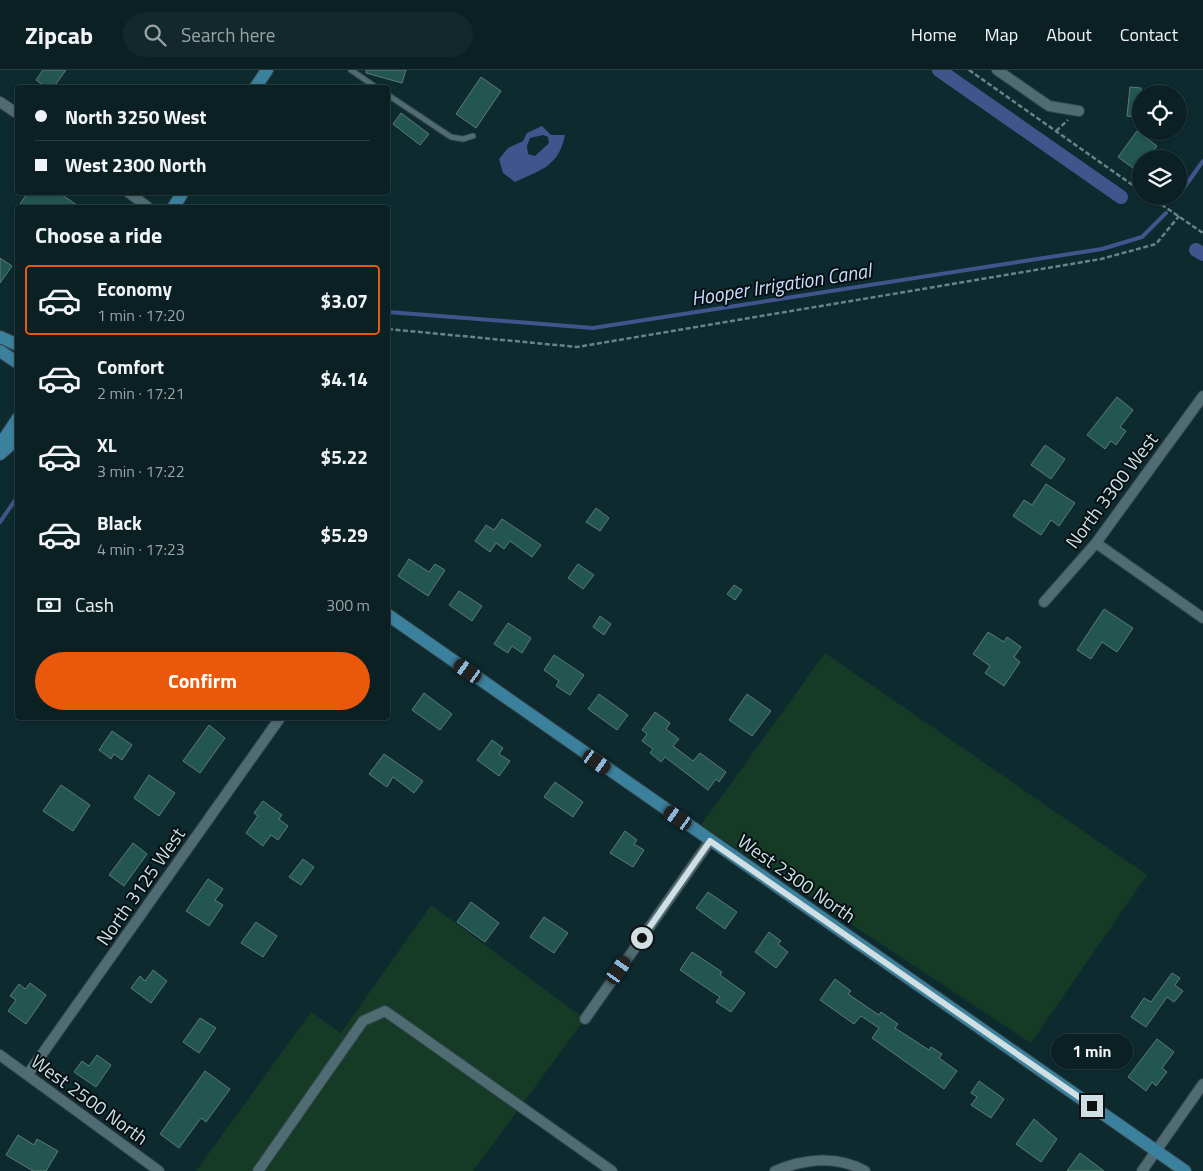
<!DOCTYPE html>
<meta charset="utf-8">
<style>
body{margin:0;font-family:"Titillium Web",sans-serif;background:#13282b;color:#f1f3f6;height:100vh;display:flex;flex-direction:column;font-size:19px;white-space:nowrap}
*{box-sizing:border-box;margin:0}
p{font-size:16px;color:#99a3a6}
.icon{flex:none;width:28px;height:28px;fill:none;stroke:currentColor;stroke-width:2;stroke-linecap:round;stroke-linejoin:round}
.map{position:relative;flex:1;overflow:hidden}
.details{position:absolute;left:15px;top:135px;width:375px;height:515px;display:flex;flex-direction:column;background:#0a2023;border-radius:5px;box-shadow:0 1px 4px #0004,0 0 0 1px #2a3e41}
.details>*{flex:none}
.banner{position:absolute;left:15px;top:15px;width:375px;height:110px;border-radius:5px;box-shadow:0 1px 4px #0004,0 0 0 1px #2a3e41;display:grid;align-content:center;height:110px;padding:0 20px;background:#0a2023}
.controls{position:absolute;left:1132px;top:15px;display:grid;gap:10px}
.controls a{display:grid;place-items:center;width:55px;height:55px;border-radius:50%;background:#0a2023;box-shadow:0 1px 4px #0004,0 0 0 1px #2a3e41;font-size:25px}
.end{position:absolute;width:22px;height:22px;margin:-11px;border:6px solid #cfdfe3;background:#111;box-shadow:0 0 0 2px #111}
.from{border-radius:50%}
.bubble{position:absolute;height:35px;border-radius:18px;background:#0a2023;box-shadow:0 1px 4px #0004,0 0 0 1px #2a3e41;font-size:16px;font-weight:700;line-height:35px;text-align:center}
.car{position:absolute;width:15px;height:30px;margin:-15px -8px;border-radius:6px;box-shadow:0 0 4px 1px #0007;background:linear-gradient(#222 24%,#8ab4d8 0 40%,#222 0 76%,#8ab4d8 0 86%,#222 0)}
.banner b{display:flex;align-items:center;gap:18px;height:48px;font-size:19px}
.banner b+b{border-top:1px solid #2a3e41}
.banner i{width:12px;height:12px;background:#f1f3f6}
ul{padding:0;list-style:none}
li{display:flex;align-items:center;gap:15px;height:70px;margin:0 10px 8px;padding:0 10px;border:2px solid transparent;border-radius:5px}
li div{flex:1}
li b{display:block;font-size:19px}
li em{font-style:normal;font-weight:700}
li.on{border-color:#ea580c}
li>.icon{width:45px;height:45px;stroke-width:1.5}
h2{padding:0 20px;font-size:22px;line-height:60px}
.pay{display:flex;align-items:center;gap:12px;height:55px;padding:0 20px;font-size:19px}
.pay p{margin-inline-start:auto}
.button{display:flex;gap:10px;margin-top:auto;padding:10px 20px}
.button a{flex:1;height:58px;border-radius:30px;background:#ea580c;color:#fff;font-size:20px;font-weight:700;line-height:58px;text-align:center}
header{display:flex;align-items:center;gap:30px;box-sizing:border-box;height:70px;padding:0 25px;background:#0a2023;border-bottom:1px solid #2a3e41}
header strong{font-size:24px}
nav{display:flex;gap:28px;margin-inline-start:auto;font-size:18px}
.search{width:350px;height:45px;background:#13282b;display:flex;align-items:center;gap:12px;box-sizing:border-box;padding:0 18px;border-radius:28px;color:#99a3a6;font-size:19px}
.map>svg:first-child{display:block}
.green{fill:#153b26}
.water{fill:#41558d;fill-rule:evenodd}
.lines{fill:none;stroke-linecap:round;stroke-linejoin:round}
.stream{stroke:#41558d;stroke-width:4}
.canal{stroke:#41558d;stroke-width:14}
.building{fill:#22564f;stroke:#5d7b76}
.lane-casing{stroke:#324348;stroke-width:7}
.street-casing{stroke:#324348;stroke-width:12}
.secondary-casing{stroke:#324348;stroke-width:14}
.path{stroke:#6b8287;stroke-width:2.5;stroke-dasharray:5 2.5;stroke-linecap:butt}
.lane{stroke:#4f6c72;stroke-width:5}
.street{stroke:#4f6c72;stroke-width:10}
.secondary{stroke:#3b809c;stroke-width:12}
.route{stroke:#cfdfe3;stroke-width:6}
.labels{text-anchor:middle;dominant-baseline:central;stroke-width:4;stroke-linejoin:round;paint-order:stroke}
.street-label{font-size:19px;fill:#cfdfe3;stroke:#051013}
.water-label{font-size:20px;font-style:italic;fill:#ccdafd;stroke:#051013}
</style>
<header>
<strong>Zipcab</strong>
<div class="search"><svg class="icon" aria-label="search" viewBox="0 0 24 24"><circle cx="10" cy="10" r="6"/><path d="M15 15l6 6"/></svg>Search here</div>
<nav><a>Home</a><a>Map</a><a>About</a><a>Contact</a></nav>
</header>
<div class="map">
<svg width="1203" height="1101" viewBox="0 0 1203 1101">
<rect width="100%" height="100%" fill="#0d2a2f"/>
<path class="green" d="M825 583 1147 805 1031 973 701 755Z
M431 835 585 949 473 1101H196L311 942 341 963Z"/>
<path class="water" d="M542 56 551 65H565C559 96 541 100 515 112L503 103 499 89 508 78 523 71 527 63ZM543 65 548 67 549 73 535 86 528 84 527 76 530 68Z"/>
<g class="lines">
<path class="stream" d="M1179 125 1203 91
M388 242 593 258 1102 179 1142 167 1166 143
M0 452 18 426"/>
<path class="canal" d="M939 0 1121 127
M1196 180 1203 184"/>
</g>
<path class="building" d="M43 0H66L53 18H47L36 10Z
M366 0H406L402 13 366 3Z
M481 7 501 21 476 58 456 44Z
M1130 17 1141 18V48L1127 46Z
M401 43 429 64 420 75 393 54Z
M1137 61 1157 76 1147 89H1141V104L1118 87Z
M28 122H58L81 138H26L20 134Z
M0 188 12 196 0 213Z
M1117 327 1133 340 1120 357 1126 361 1116 375 1111 371 1105 379 1087 365Z
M1045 375 1065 389 1051 409 1031 395Z
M1046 414 1075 433 1059 456 1051 450 1041 465 1013 446 1024 430 1032 435Z
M596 438 609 448 600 461 586 452Z
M502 449 541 475 532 487 510 471 504 479 496 473 490 482 475 471 486 455 494 460Z
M409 489 429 502 435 494 445 500 428 526 398 506Z
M578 494 594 505 583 519 568 508Z
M734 515 742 520 735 530 727 524Z
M459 521 482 536 472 551 449 535Z
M1104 539 1133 558 1117 582 1102 572 1091 589 1077 580Z
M600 546 611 554 604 565 593 557Z
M508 553 531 568 522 583 512 576 508 583 494 574Z
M988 562 1004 572 1007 567 1021 577 1014 587 1020 592 1004 616 985 603 990 596 973 584Z
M554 585 584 605 570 625 556 616 559 611 544 600Z
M424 623 452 644 440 660 412 640Z
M599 624 628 645 617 660 588 639Z
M747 624 771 641 752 666 729 650Z
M655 642 670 653 666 659 679 669 673 676 693 691 700 683 726 702 719 712 716 709 708 720 665 687 661 692 650 683 653 679 642 671 647 664 642 660Z
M209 655 225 668 200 703 183 691Z
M112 661 132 675 122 690 114 684 111 689 99 680Z
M492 670 503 678 499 684 510 691 499 706 477 690Z
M384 684 423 711 414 723 393 707 387 717 369 704Z
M149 705 175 723 159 746 134 728Z
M555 712 583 732 573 747 544 727Z
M61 715 90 735 73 761 43 741Z
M263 731 282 745 279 749 288 756 278 770 271 765 263 776 246 763 258 746 254 743Z
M625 761 637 770 634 774 644 780 633 797 610 783Z
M133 773 147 784 124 816 109 805Z
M303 789 314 797 301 815 289 807Z
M208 809 223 819 215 830 223 835 209 856 186 841Z
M708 822 737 842 725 859 696 838Z
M471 832 499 853 485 872 457 852Z
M544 847 568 863 554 883 530 867Z
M256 852 277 866 263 887 241 873Z
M769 862 781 871 778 874 788 882 776 898 755 882Z
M692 882 722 902 720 905 745 923 731 942 716 932 720 927 680 900Z
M153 900 167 911 151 933 131 918 140 906 145 911Z
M1172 903 1180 908 1175 915 1183 921 1174 932 1167 927 1146 957 1131 947 1144 928 1151 932Z
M835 909 851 921 848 924 879 945 881 942 898 954 895 958 929 980 931 977 942 984 939 988 957 1001 944 1019 872 968 879 958 861 946 854 954 820 930Z
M30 913 46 925 26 954 8 941 16 930 10 926 19 914 25 919Z
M200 948 216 958 199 983 183 972Z
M1157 969 1174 982 1162 998 1167 1002 1156 1016 1152 1012 1146 1021 1128 1007Z
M97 985 111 995 96 1017 74 1002 82 991 89 996Z
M205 1001 230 1019 206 1052 201 1048 179 1078 160 1064Z
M979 1011 1004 1029 991 1048 971 1035 977 1027 971 1023Z
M1034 1049 1057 1069 1041 1092 1016 1074Z
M18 1065 34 1075 37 1069 58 1081 46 1101H33L6 1085Z
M1080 1083 1104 1101H1067Z"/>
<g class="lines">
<g class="lane-casing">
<path id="lane" d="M351 0 377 18
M388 25 451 67 463 69 473 66"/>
</g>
<g class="street-casing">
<path id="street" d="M997 0 1049 36 1079 41
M0 32 18 44
M128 122 149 138
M1096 473 1203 548
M1044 532 1096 473 1203 326
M585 949 710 771
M0 985 159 1101
M28 1004 280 648
M258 1101 363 951 385 941 612 1101
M775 1101C804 1089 837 1085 865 1101
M1142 1101 1203 1014"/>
</g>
<g class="secondary-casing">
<path id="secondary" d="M255 18 267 0
M173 138 183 122
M0 267 18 275
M0 281 18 293
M0 375 18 348
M0 384 18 368
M388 545 1185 1101"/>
</g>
<path class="path" d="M969 0 1141 121
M1056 61 1068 50
M1149 126 1203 163
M388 259 577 277 1101 189 1156 174 1179 146"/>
<use href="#lane" class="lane"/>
<use href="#street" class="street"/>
<use href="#secondary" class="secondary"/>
</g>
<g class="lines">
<path class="route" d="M642 868 710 771 1092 1036"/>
</g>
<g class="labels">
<g class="street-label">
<text transform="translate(1111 420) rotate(-53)">North 3300 West</text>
<text transform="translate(797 808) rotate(35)">West 2300 North</text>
<text transform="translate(140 816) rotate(-55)">North 3125 West</text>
<text transform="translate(90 1029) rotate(36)">West 2500 North</text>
</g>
<g class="water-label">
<text transform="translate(781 214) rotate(-9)">Hooper Irrigation Canal</text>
</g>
</g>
</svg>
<div class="controls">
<a><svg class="icon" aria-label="locate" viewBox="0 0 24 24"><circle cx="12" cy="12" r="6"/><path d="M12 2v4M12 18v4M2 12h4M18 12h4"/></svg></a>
<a><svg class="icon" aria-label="layers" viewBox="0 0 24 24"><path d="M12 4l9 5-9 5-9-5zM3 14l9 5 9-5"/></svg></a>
</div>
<i class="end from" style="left:642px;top:868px"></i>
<i class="end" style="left:1092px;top:1036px"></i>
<div class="bubble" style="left:1051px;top:964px;width:82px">1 min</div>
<i class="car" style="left:468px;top:601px;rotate:305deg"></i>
<i class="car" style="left:597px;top:692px;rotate:125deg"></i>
<i class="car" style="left:678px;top:748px;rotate:305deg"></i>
<i class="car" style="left:619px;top:900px;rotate:35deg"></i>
<div class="banner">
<b><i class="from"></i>North 3250 West</b>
<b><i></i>West 2300 North</b>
</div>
<section class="details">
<h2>Choose a ride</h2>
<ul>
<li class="on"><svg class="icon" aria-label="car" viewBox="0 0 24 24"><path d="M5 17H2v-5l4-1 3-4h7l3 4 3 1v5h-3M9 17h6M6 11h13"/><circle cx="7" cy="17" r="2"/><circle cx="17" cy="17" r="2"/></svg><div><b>Economy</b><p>1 min · 17:20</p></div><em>$3.07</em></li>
<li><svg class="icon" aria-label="car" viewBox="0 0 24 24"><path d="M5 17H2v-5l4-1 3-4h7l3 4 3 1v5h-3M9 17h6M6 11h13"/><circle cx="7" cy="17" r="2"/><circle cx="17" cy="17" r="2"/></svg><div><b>Comfort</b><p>2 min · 17:21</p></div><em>$4.14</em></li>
<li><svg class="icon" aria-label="car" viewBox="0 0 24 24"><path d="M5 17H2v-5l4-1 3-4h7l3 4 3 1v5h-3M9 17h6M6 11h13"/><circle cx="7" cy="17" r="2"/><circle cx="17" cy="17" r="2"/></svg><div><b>XL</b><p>3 min · 17:22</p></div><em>$5.22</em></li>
<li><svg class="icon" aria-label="car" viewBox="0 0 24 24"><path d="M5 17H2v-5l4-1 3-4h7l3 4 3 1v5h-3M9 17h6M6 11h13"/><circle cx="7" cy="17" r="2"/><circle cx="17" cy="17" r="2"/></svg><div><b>Black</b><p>4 min · 17:23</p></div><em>$5.29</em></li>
</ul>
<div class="pay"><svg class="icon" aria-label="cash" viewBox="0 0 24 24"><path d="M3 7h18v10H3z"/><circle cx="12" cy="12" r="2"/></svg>Cash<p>300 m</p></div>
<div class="button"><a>Confirm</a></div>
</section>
</div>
